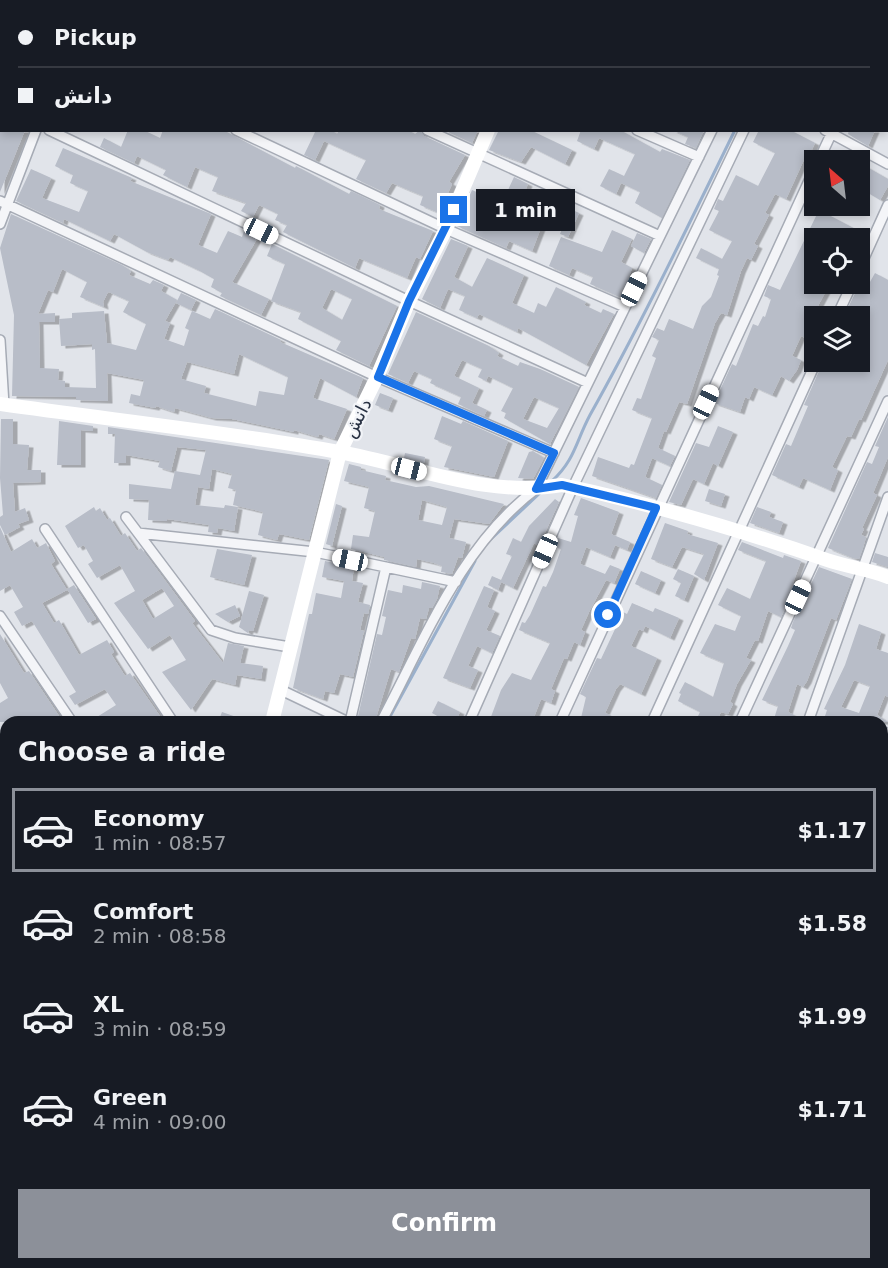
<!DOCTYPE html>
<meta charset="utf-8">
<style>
body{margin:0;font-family:"DejaVu Sans",Cairo,sans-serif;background:#242831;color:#f1f3f6;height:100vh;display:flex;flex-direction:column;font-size:22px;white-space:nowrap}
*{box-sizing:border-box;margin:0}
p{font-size:20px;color:#9ea1a6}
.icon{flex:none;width:33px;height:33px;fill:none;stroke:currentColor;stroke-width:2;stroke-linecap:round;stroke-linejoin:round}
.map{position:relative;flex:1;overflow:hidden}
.details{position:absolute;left:0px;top:716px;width:888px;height:554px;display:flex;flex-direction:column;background:#171b24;border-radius:18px 18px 0 0;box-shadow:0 3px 9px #0003}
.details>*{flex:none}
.top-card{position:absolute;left:0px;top:0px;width:888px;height:132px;box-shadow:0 3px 9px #0003;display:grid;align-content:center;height:132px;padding:0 18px;background:#171b24}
.needle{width:39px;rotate:332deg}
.tools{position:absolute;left:804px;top:150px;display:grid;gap:12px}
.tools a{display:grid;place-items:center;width:66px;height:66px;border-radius:0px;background:#171b24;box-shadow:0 3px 9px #0003;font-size:30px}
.end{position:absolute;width:27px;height:27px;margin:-14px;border:8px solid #1a73e8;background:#fff;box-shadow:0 0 0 3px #fff}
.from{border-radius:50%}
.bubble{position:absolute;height:42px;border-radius:0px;background:#171b24;box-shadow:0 3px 9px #0003;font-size:20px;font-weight:700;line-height:42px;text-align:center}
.car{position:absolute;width:18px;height:36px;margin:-18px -9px;border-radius:8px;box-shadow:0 0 4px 2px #0007;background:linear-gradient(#fff 24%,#345 0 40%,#fff 0 76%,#345 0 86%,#fff 0)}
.top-card b{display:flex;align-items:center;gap:21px;height:57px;font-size:22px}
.top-card b+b{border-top:2px solid #363941}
.top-card i{width:15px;height:15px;background:#f1f3f6}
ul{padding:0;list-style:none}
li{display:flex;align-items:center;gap:18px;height:84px;margin:0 12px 9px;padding:0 6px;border:3px solid transparent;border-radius:0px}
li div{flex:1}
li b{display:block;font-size:22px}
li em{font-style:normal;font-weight:700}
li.current{border-color:#8c9099}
li>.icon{width:54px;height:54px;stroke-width:1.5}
h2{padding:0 18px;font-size:27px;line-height:72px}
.button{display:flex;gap:12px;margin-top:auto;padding:12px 18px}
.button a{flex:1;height:69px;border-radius:0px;background:#8c9099;color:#fff;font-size:24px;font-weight:700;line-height:69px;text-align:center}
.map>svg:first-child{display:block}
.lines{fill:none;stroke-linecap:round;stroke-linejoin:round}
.stream{stroke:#9ab0cc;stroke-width:3}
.canal{stroke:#9ab0cc;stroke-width:12}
.building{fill:#b8bdc8;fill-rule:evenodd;filter:url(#shadow)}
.street-casing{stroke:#a6abb5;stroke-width:12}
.street{stroke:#f4f5f8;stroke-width:9}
.secondary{stroke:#fff;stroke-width:14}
.route{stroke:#1a73e8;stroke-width:8}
.labels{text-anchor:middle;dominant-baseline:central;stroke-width:4.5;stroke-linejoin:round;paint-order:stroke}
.street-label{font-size:18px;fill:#283143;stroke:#f1f3f7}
</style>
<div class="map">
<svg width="888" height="1268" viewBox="0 0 888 1268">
<defs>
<filter id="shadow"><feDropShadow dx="4.5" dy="2.5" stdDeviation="0" flood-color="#0004"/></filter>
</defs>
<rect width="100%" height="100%" fill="#e1e4ea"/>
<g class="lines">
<path class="stream" d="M783 2V0
M552 481C575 460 576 441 590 415 642 322 688 226 735 130
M491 539 541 492
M387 722 475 561"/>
<path class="canal" d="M0 1122 6 1121
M585 1263 591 1268"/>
</g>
<path class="building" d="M0 130H25L0 192Z
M128 130H143L160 138 163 130H223L295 168 296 166 349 194 351 191 380 205 379 209 433 231 420 259 416 257 407 278 359 258 355 268 283 232 287 225 275 220 278 214 259 205 253 217 241 211 246 203 212 191 218 177 195 167 187 187 163 175 166 170 137 156 134 163 100 147 104 138 121 147Z
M316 130H331L337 134 339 130H408L415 134 420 130 424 136 465 155 449 182 452 184 439 213 420 205 423 196 406 189 392 183 386 193 356 179 366 160 324 141 315 160 304 155Z
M444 130H478L472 143Z
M499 130H530L572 150 565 164 531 147 521 162 489 150Z
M581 130H620L660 152 662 149 690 160 662 218 635 203 640 192 621 183 616 194 600 186 609 169 624 176 635 154 599 138 594 149 577 141Z
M672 130H704L696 148 685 144 688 137Z
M759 130H790L815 143 809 156 806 155 786 199 775 194 765 213 769 215 754 244 758 246 751 260 747 258 741 271 727 315 721 313 715 323 687 404 679 402 666 432 664 431 658 448 675 456 670 466 652 458 645 477 662 485 656 498 592 476 598 457 629 468 631 464 634 465 652 418 632 410 637 398 641 399 656 358 652 356 659 340 652 337 657 328 664 331 669 319 693 329 702 306 711 297 719 276 717 275 719 269 696 258 701 248 722 259 732 241 709 230 719 211 714 209 718 199 723 201 736 175 758 186 775 153 753 142Z
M849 130H875L868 146 848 134Z
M63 148 132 178 130 181 211 214 198 245 217 253 228 231 242 237 244 231 258 237 232 282 269 299 261 315 220 296 222 293 211 287 214 279 198 270 170 257 168 260 147 252 114 234 110 241 64 219 63 223 16 201 31 169 51 178 42 198 79 212 88 191 70 183 73 175 55 166Z
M832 150 854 160H827Z
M860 163 888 179V186L880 200 860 188Z
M514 177 528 184 525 191 552 199 532 251 509 241 506 248 457 226 472 190 502 203Z
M570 209 579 213 568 237 560 234Z
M819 210 867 235 865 238H814V284L828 287 811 319 814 321 812 341 801 336 792 356 801 360 797 370 789 381 781 376 772 395 754 387 749 399 745 397 740 412 714 403 732 364 736 366 753 324 758 326 763 316 765 317 771 299 764 296 768 285 780 290Z
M11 214 122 265 131 271 129 275 150 284 153 280 164 285 161 291 177 300 165 321 170 323 164 339 184 346 189 330 185 328 192 311 210 319 215 309 281 340 280 342 363 378 356 397 320 378 313 398 347 409 334 439 319 434 318 437 294 430V432L232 419 212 418 175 408 174 412 156 406 155 408 129 403 131 394 140 396 144 380 107 373 108 401 76 400V397L12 396 14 315 0 248ZM62 269 87 282 80 297 104 307 103 302 108 292 111 293 129 301 123 312 146 324 136 350 107 343 104 311 72 313V318L59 319 61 346 92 344V350L95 349 96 388 65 387V381L58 380 59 369 40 368 39 322H55V313L38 314 48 290 53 292ZM239 354 288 377 284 395 259 391 256 406 204 393 206 386 181 379 187 362 234 374Z
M612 230 632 239 621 262 632 268 622 298 590 284 593 277 572 268 569 275 549 266 561 237 602 252Z
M637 233 651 239 644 253 631 246Z
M451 239 468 246 454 277 472 287 487 258 524 275 512 303 534 313 538 303 546 307 556 287 586 302 584 305 601 313 603 309 614 314 586 365 518 328 517 332 479 314 477 318 459 310 465 296 448 289 440 308 422 299Z
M272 244 397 306 369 366 336 350 341 341 298 319 301 312 271 301 285 264 267 256ZM331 289 352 299 342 320 322 308Z
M875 273 888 280V360L861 420 859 419 851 437 847 436 832 467 838 470 830 490 803 478 799 487 772 475 786 444 791 446 808 406 804 405 823 362H860V316H844L859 285 866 289Z
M181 293 196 300 191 310 176 303Z
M416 312 489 346 499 353 497 356 518 366 520 362 540 369 579 387 550 444 504 418 506 413 508 414 501 411 513 388 488 376 486 381 478 377 482 369 462 360 454 376 479 388 472 403 487 410 484 416 458 404 461 397 430 383 432 379 414 371 408 383 388 374ZM534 397 559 408 547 428 523 419Z
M380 393 393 398 388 410 375 405Z
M442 416 461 424 463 421 508 441 494 477 444 467 452 446 434 439Z
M888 417V457L873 493 877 495 862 528 864 529 861 535 866 537 863 548 859 559 853 558 828 548 867 462 872 464 879 447 875 446Z
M1 419H13V444L29 445 27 470H41V482L13 483 15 512 25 508 29 520 18 524 20 527 5 535 0 525V517L3 515 0 478Z
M59 421 93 426V431L81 430V465H57Z
M718 426 733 432 718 466 713 463 704 484 693 479 681 505 669 502 696 443 709 447Z
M108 427 329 460 309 540 279 534 277 540 258 535 263 512 233 505 236 490 228 488 232 474 212 469 209 489 198 487 195 505 224 508 225 505 238 507 234 531 218 528 217 533 208 532 209 525 167 519V521L148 520 149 500 129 499V484L171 489 175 471 200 475 206 450 177 447 171 471 158 467 160 461 126 455V463H114L115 434H108Z
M533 451 544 458 533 479 518 478 529 452Z
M405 453 425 457 424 463 404 458Z
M349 464 361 467V470L386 476 385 480 416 487 429 486 504 504 489 524 454 519 449 538 466 542 462 558 458 557 452 574 441 572 442 566 434 563 417 559 416 567 384 560V557L351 549 353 535 369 537 375 511 364 508 369 487 344 481ZM422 500 447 507 442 525 418 520Z
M709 489 725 494 721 506 705 501Z
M581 498 619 512 611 534 630 542 627 550 615 545 610 557 586 547 580 564 605 574 610 565 620 569 614 583 606 580 589 612 581 630 585 632 580 645 574 642 567 659 564 658 551 689 555 691 551 703 541 699 532 722H489L501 690 512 673 531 680 550 643 519 630 522 622 525 623 530 615 543 586 546 587 553 572 561 549 554 546 558 538 571 542 578 516 574 515Z
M555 499 559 502 539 546 534 543 513 588 501 582 498 590 488 585 492 576 501 580 512 556 506 554 513 538 521 542 529 526Z
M336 504 342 506 332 546 326 544Z
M94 507 96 511 100 508 107 520 110 518 121 536 125 533 137 551 141 548 195 621 192 623 223 663 228 643 244 646 240 663 263 666 261 679 237 675 235 685 212 679 191 710 162 672 186 660 170 635 148 649 114 603 135 591 120 565 97 578 88 564 93 561 84 545 78 548 65 526ZM162 588 174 606 153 619 142 600Z
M757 507 771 512 769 517 783 522 779 533 750 523Z
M665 523 688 531 687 534 718 543 704 580 694 574 704 554 682 547 672 567 651 559Z
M0 527 11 552 32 539 37 548 46 543 55 561 51 564 67 590 42 603 54 623 59 620 79 655 107 640 114 652 111 654 125 676 130 673 164 722H89L116 705 105 689 75 705 69 696 76 692 32 621 22 626 14 612 23 607 10 585 0 591Z
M742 542 783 558 784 555 801 561 793 583 796 585 781 617 768 611 758 641 755 640 746 658 751 660 737 684 730 702 733 704 728 714 721 712 716 722H695L700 712 678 701 681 694 679 693 685 682 713 697 724 663 700 653 715 624 735 631 741 616 718 605 727 588 750 599 766 561 738 550Z
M217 549 252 555 244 585 210 577Z
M875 553 888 557V567L872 562Z
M325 561 354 567 352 581 363 583 358 602 370 605 368 614 364 613 360 630 364 631 353 677 340 674 334 693 325 691 323 699 293 688 309 614H312L316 593 341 598 344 581 322 577Z
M819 567 852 579 836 620 831 618 807 681 803 687 797 684 788 712 794 715 792 722H773L778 706 762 700 788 646 795 630 791 628 793 622Z
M678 569 694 576 684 600 675 596 681 583 673 579Z
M641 571 661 580 655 593 635 584Z
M422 582 440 586 437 599 432 608H429L426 619 420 618 415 639 411 638 399 672 391 669 375 721 358 716 377 634 382 635 386 617 382 616 388 590 402 593 403 585 421 589Z
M74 585 96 619 88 623 67 589Z
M484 586 494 590 487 607 495 611 486 630 500 636 492 653 477 646 468 666 478 670 470 688 443 678Z
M249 591 264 595 253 631 249 630 248 633 239 627Z
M632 603 653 612 655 608 679 618 670 638 645 626 643 631 639 629 631 646 657 658 641 694 620 684 616 689 605 713 625 722H589L581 718 586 697 580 694 597 658 601 659 623 612 627 614Z
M235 605 240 616 228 622 215 614Z
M859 624 881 632 876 649 888 653V697L885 695 877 715 888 722H823L827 710 824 709 845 665ZM854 680 870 686 859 713 841 707Z
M0 634 24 673 29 671 63 722H0V703L8 698 0 683Z
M438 701 460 712 455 722H448L432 713Z
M222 712 245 720V722H218Z"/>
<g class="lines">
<g class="street-casing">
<path id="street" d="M144 0 147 2
M330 0 333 2
M88 2V0
M886 20 888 17
M0 21H2
M0 108H2
M49 130 409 301 588 383
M236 130 446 229 625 307
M427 130 660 236
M637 130 699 157
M825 130 888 164
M819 160 833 130
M0 201 377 377 554 453
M0 224 36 130
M860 267 888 205
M837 316 852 284
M0 340 4 405
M126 517 211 630 235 638 290 647
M45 529 173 722
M138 533 315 552 456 582
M0 616 72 722
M281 690 348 722
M350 722 386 567
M381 722C424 641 461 545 536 489L712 130
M469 722 573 487 744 130
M560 722 814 170
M652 722 816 362
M740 722 888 401
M808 722 888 497
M882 750 888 733
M0 753 6 762
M0 899 6 908
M882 951 888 953
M882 1020 888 1003
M0 1049 6 1058
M0 1104H6
M882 1249 888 1232
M551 1263 557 1268
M717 1263 732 1268
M479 1268 480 1263
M701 1268 702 1263
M790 1268 792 1263
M875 1268 877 1263"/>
</g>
<use href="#street" class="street"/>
<path class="secondary" d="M739 0 743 2
M545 2 546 0
M0 404C113 420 227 432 339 452 413 465 485 498 562 485 652 504 740 530 827 560 847 567 868 569 888 577
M272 722 340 452 377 377 409 301 446 229 488 130
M292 1263V1268"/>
</g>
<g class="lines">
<path class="route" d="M454 210 409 301 378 377 554 453 536 489 562 485 656 508 608 615"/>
</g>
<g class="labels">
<g class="street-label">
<text transform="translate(357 418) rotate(-63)">دانش</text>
</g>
</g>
</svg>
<div class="tools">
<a><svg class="needle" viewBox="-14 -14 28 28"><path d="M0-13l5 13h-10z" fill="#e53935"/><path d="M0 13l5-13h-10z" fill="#9ea1a6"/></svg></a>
<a><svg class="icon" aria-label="locate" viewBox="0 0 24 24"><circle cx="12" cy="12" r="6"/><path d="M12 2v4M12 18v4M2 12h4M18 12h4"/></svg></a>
<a><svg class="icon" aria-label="layers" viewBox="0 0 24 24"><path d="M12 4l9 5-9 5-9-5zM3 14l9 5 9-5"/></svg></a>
</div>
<i class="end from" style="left:608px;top:615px"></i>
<i class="end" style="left:454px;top:210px"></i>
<div class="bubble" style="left:476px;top:189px;width:99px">1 min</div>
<i class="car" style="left:261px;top:231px;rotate:115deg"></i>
<i class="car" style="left:634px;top:289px;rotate:26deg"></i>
<i class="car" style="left:706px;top:402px;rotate:25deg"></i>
<i class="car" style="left:409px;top:469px;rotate:104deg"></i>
<i class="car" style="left:545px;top:551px;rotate:204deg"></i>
<i class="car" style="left:350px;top:560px;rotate:282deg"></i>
<i class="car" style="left:798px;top:597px;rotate:25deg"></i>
<div class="top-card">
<b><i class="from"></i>Pickup</b>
<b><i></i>دانش</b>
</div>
<section class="details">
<h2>Choose a ride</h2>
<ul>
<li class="current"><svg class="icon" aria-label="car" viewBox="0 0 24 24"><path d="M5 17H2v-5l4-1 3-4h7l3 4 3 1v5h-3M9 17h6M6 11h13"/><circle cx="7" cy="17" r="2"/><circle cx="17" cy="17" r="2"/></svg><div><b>Economy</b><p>1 min · 08:57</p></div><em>$1.17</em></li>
<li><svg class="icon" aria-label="car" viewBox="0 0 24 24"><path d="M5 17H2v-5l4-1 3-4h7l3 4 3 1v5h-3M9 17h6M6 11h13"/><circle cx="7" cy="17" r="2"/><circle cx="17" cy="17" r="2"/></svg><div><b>Comfort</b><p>2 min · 08:58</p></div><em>$1.58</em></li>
<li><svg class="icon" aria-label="car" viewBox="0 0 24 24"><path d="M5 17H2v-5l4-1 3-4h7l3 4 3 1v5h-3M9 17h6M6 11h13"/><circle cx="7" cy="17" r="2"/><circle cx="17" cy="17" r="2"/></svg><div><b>XL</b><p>3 min · 08:59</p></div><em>$1.99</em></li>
<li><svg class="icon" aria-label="car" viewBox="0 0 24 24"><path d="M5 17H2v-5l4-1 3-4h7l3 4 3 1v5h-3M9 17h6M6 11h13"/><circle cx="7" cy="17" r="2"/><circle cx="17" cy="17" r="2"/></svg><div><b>Green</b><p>4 min · 09:00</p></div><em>$1.71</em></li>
</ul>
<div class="button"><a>Confirm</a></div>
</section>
</div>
